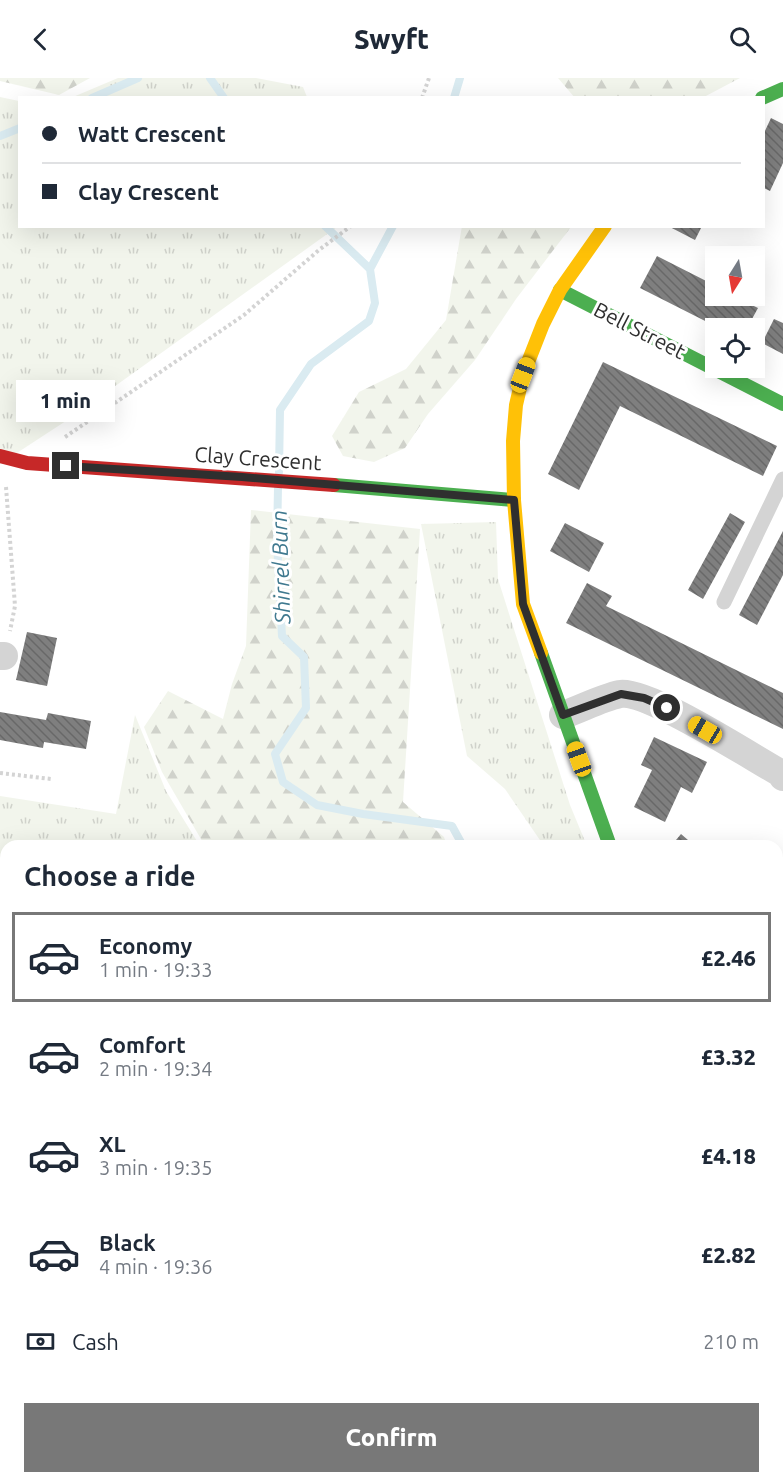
<!DOCTYPE html>
<meta charset="utf-8">
<style>
body{margin:0;font-family:Ubuntu,sans-serif;background:#f6f6f7;color:#1f2937;height:100vh;display:flex;flex-direction:column;font-size:22px;white-space:nowrap}
*{box-sizing:border-box;margin:0}
p{font-size:20px;color:#747a83}
.icon{flex:none;width:33px;height:33px;fill:none;stroke:currentColor;stroke-width:2;stroke-linecap:round;stroke-linejoin:round}
.map{position:relative;flex:1;overflow:hidden}
.side{position:absolute;left:0px;top:762px;width:783px;height:644px;display:flex;flex-direction:column;background:#fff;border-radius:18px 18px 0 0;box-shadow:0 6px 24px #0002}
.side>*{flex:none}
.guide{position:absolute;left:18px;top:18px;width:747px;height:132px;border-radius:0px;box-shadow:0 6px 24px #0002;display:grid;align-content:center;height:132px;padding:0 24px;background:#fff}
.needle{width:39px;rotate:191deg}
.controls{position:absolute;left:705px;top:168px;display:grid;gap:12px}
.controls a{display:grid;place-items:center;width:60px;height:60px;border-radius:0px;background:#fff;box-shadow:0 6px 24px #0002;font-size:30px}
.end{position:absolute;width:27px;height:27px;margin:-14px;border:8px solid #2f2f2f;background:#fff;box-shadow:0 0 0 3px #fff}
.from{border-radius:50%}
.bubble{position:absolute;height:42px;border-radius:0px;background:#fff;box-shadow:0 6px 24px #0002;font-size:20px;font-weight:800;line-height:42px;text-align:center}
.car{position:absolute;width:18px;height:36px;margin:-18px -9px;border-radius:8px;box-shadow:0 0 4px 2px #0007;background:linear-gradient(#f5c518 24%,#345 0 40%,#f5c518 0 76%,#345 0 86%,#f5c518 0)}
.guide b{display:flex;align-items:center;gap:21px;height:57px;font-size:22px}
.guide b+b{border-top:2px solid #e0e1e3}
.guide i{width:15px;height:15px;background:#1f2937}
ul{padding:0;list-style:none}
li{display:flex;align-items:center;gap:18px;height:90px;margin:0 12px 9px;padding:0 12px;border:3px solid transparent;border-radius:0px}
li div{flex:1}
li b{display:block;font-size:22px}
li em{font-style:normal;font-weight:800}
li.selected{border-color:#787878}
li>.icon{width:54px;height:54px;stroke-width:1.5}
h2{padding:0 24px;font-size:27px;line-height:72px}
.pay{display:flex;align-items:center;gap:15px;height:66px;padding:0 24px;font-size:22px}
.pay p{margin-inline-start:auto}
.action{display:flex;gap:12px;margin-top:auto;padding:12px 24px}
.action a{flex:1;height:69px;border-radius:0px;background:#787878;color:#fff;font-size:24px;font-weight:800;line-height:69px;text-align:center}
header{display:flex;justify-content:space-between;align-items:center;height:78px;padding:0 24px;background:#fff;font-size:27px;font-weight:800}
.map>svg:first-child{display:block}
.forest{fill:url(#forest-firs)}
.park{fill:url(#park-tufts)}
.lines{fill:none;stroke-linecap:round;stroke-linejoin:round}
.stream{stroke:#daebf1;stroke-width:8}
.building{fill:url(#building-back-hatch)}
.path{stroke:#d4d4d4;stroke-width:4;stroke-dasharray:3 3;stroke-linecap:butt}
.lane{stroke:#d4d4d4;stroke-width:15}
.street{stroke:#d4d4d4;stroke-width:28}
.fast{stroke:#4caf50;stroke-width:14}
.slow{stroke:#ffc107;stroke-width:14}
.jam{stroke:#c62828;stroke-width:14}
.route{stroke:#2f2f2f;stroke-width:8}
.labels{text-anchor:middle;dominant-baseline:central;stroke-width:6;stroke-linejoin:round;paint-order:stroke}
.street-label{font-size:21px;fill:#2f2f2f;stroke:#fff}
.water-label{font-size:22px;font-style:italic;fill:#3f798f;stroke:#fff}
</style>
<header><svg class="icon" aria-label="back" viewBox="0 0 24 24"><path d="M15 5l-7 7 7 7"/></svg>Swyft<svg class="icon" aria-label="search" viewBox="0 0 24 24"><circle cx="10" cy="10" r="6"/><path d="M15 15l6 6"/></svg></header>
<div class="map">
<svg width="783" height="1405" viewBox="0 0 783 1405">
<defs>
<pattern id="forest-firs" width="22" height="20" patternUnits="userSpaceOnUse" patternTransform="scale(1.5)"><rect width="22" height="20" fill="#f2f5ec"/><path d="M5 1l3.5 6h-7zM16 11l3.5 6h-7z" fill="#d0d2cb"/></pattern>
<pattern id="park-tufts" width="24" height="20" patternUnits="userSpaceOnUse" patternTransform="scale(1.5)"><rect width="24" height="20" fill="#f2f5ec"/><path d="M3 7l-1-3M5 7V3M7 7l1-3M15 17l-1-3M17 17v-4M19 17l1-3" fill="none" stroke="#d0d2cb"/></pattern>
<pattern id="building-back-hatch" width="6" height="6" patternUnits="userSpaceOnUse" patternTransform="scale(1.5)"><rect width="6" height="6" fill="#7f7f7f"/><path d="M-1 5l2 2M0 0l6 6M5-1l2 2" fill="none" stroke="#686868"/></pattern>
</defs>
<rect width="100%" height="100%" fill="#fff"/>
<path class="forest" d="M0 0H90L59 17 0 3Z
M558 0H740L704 19 575 20Z
M462 148 571 149 516 221 475 282 428 336 405 370 374 384 343 378 332 358 359 314 406 291 446 242Z
M251 432 420 451 403 724 444 759 447 768H205L162 694 144 649 168 613 223 641 232 606 246 568Z"/>
<path class="park" d="M118 0H256L303 9 307 19H73Z
M0 19 19 23 20 148 337 149 72 339 0 386Z
M496 444 498 501 570 727 587 768H544L505 711 467 678 421 446Z
M135 637 166 713 200 768H6V1213L0 1210V718L116 736Z
M777 1084 783 1090V1358L777 1359Z
M392 1400H542L505 1405H396Z"/>
<g class="lines">
<path class="stream" d="M210 0 224 20
M92 20 138 0
M454 20 460 0
M0 58 20 50
M370 191 393 148
M279 394 280 332 311 286 369 243 375 225 370 191 325 148
M278 409 277 463 282 558 304 579 306 630 275 676 283 704 317 727 363 736 452 748 463 768
M683 1405 684 1400"/>
</g>
<path class="building" d="M771 40 783 46V85L770 113 764 110V55Z
M668 148H702L695 162Z
M657 178 716 208V218H733L758 230 747 250H719L640 210Z
M774 241 783 245V276L762 265Z
M603 284 777 368 763 398 620 328 579 412 548 396Z
M730 435 745 444 703 521 688 512Z
M565 445 604 465 589 494 550 473Z
M783 453V497L757 547 739 537Z
M587 505 612 518 606 528 783 615V651L566 545Z
M27 554 57 560 47 608 16 602Z
M0 634 46 642 48 635 91 643 86 671 44 664 43 670 0 662Z
M654 659 707 684 692 715 681 709 665 744 634 729 652 692 641 687Z
M681 756 695 768H671Z
M780 857 783 860V909L777 917V861Z
M0 1330 6 1333V1364L0 1378Z"/>
<g class="lines">
<path class="path" d="M422 20 429 0
M65 359 244 237 319 172 351 148
M6 409 15 528 10 553
M0 695 51 701
M0 1252 6 1238
M0 1324 6 1326"/>
<path class="lane" d="M724 524 783 401
M777 980 783 974
M0 1207 6 1210
M423 1400 427 1405"/>
<path class="street" d="M0 578H4
M563 637C581 631 601 620 620 616 647 611 753 680 782 696L783 699
M777 806 783 796
M777 1375 783 1373
M77 1400 82 1405
M36 1405 42 1400
M572 1405 613 1400"/>
<path class="fast" d="M762 20 783 11
M560 212 783 326
M334 407 514 422
M541 575 610 768
M777 1033 783 1038"/>
<path class="slow" d="M541 575 523 526 514 422 513 363 516 327 523 297 543 246 560 212 605 148"/>
<path class="jam" d="M0 378 27 385 334 407"/>
</g>
<g class="lines">
<path class="route" d="M66 388 242 399 514 422 523 526 563 637 621 616 644 620 667 630"/>
</g>
<g class="labels">
<g class="street-label">
<text transform="translate(640 252) rotate(27)">Bell Street</text>
<text transform="translate(258 380) rotate(4)">Clay Crescent</text>
</g>
<g class="water-label">
<text transform="translate(280 489) rotate(-92)">Shirrel Burn</text>
</g>
</g>
</svg>
<div class="controls">
<a><svg class="needle" viewBox="-14 -14 28 28"><path d="M0-13l5 13h-10z" fill="#e53935"/><path d="M0 13l5-13h-10z" fill="#747a83"/></svg></a>
<a><svg class="icon" aria-label="locate" viewBox="0 0 24 24"><circle cx="12" cy="12" r="6"/><path d="M12 2v4M12 18v4M2 12h4M18 12h4"/></svg></a>
</div>
<i class="end from" style="left:667px;top:630px"></i>
<i class="end" style="left:66px;top:388px"></i>
<div class="bubble" style="left:16px;top:302px;width:99px">1 min</div>
<i class="car" style="left:523px;top:297px;rotate:21deg"></i>
<i class="car" style="left:705px;top:652px;rotate:300deg"></i>
<i class="car" style="left:579px;top:681px;rotate:340deg"></i>
<div class="guide">
<b><i class="from"></i>Watt Crescent</b>
<b><i></i>Clay Crescent</b>
</div>
<section class="side">
<h2>Choose a ride</h2>
<ul>
<li class="selected"><svg class="icon" aria-label="car" viewBox="0 0 24 24"><path d="M5 17H2v-5l4-1 3-4h7l3 4 3 1v5h-3M9 17h6M6 11h13"/><circle cx="7" cy="17" r="2"/><circle cx="17" cy="17" r="2"/></svg><div><b>Economy</b><p>1 min · 19:33</p></div><em>£2.46</em></li>
<li><svg class="icon" aria-label="car" viewBox="0 0 24 24"><path d="M5 17H2v-5l4-1 3-4h7l3 4 3 1v5h-3M9 17h6M6 11h13"/><circle cx="7" cy="17" r="2"/><circle cx="17" cy="17" r="2"/></svg><div><b>Comfort</b><p>2 min · 19:34</p></div><em>£3.32</em></li>
<li><svg class="icon" aria-label="car" viewBox="0 0 24 24"><path d="M5 17H2v-5l4-1 3-4h7l3 4 3 1v5h-3M9 17h6M6 11h13"/><circle cx="7" cy="17" r="2"/><circle cx="17" cy="17" r="2"/></svg><div><b>XL</b><p>3 min · 19:35</p></div><em>£4.18</em></li>
<li><svg class="icon" aria-label="car" viewBox="0 0 24 24"><path d="M5 17H2v-5l4-1 3-4h7l3 4 3 1v5h-3M9 17h6M6 11h13"/><circle cx="7" cy="17" r="2"/><circle cx="17" cy="17" r="2"/></svg><div><b>Black</b><p>4 min · 19:36</p></div><em>£2.82</em></li>
</ul>
<div class="pay"><svg class="icon" aria-label="cash" viewBox="0 0 24 24"><path d="M3 7h18v10H3z"/><circle cx="12" cy="12" r="2"/></svg>Cash<p>210 m</p></div>
<div class="action"><a>Confirm</a></div>
</section>
</div>
